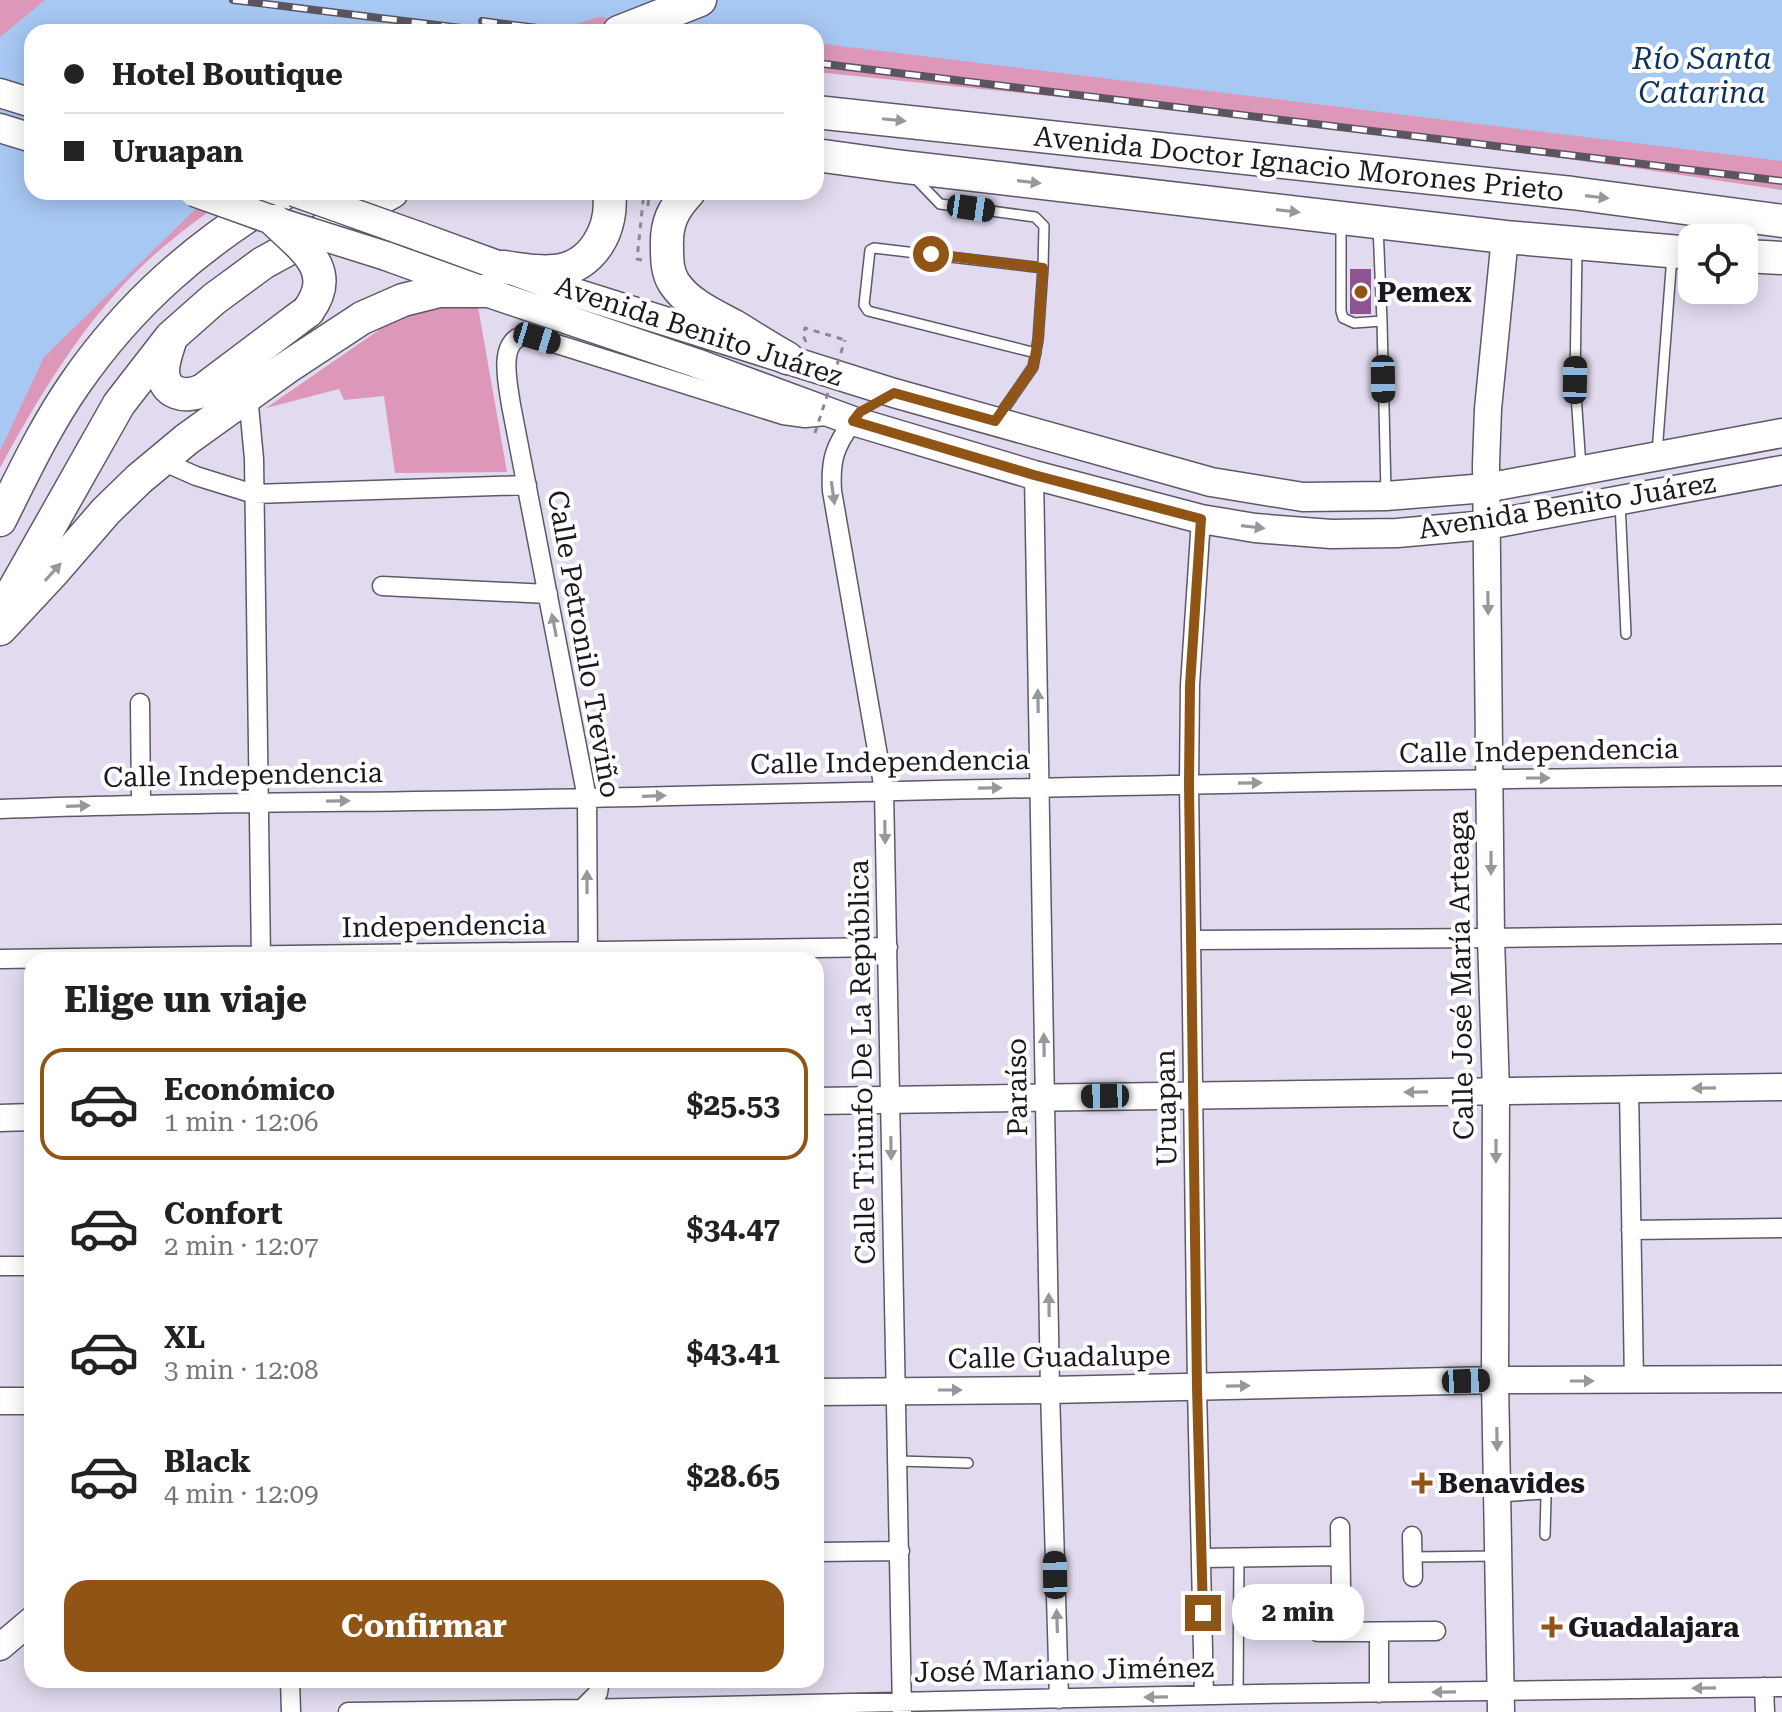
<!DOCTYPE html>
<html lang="es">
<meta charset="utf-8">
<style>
body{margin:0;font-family:"Roboto Serif",serif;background:#f6f6f6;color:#222;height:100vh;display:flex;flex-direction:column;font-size:30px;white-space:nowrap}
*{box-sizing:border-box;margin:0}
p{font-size:26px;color:#767676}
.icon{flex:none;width:44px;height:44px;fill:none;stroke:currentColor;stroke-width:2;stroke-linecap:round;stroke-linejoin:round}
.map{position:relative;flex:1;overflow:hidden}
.sheet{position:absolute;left:24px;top:952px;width:800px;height:736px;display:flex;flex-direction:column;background:#fff;border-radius:24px;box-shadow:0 4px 20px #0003}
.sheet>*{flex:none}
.hud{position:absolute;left:24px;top:24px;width:800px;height:176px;border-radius:24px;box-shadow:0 4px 20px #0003;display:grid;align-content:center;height:176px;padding:0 40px;background:#fff}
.controls{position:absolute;left:1678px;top:224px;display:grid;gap:16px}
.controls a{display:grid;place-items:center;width:80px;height:80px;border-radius:16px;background:#fff;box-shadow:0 4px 20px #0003;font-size:40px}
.end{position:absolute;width:36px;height:36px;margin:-18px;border:10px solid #905415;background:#fff;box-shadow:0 0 0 4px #fff}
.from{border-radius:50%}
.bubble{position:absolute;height:56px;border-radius:24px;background:#fff;box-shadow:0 4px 20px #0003;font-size:26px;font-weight:700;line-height:56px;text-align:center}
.car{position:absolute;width:24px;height:48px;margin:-24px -12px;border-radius:10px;box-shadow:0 0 6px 2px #0007;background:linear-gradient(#222 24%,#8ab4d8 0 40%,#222 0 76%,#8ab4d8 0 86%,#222 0)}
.hud b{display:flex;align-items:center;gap:28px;height:76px;font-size:30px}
.hud b+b{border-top:2px solid #e0e0e0}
.hud i{width:20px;height:20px;background:#222}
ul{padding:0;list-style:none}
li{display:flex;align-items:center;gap:24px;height:112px;margin:0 16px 12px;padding:0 24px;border:4px solid transparent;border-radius:24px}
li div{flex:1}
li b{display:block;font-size:30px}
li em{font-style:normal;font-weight:700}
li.selected{border-color:#905415}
li>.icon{width:72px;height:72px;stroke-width:1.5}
h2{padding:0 40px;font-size:36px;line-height:96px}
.button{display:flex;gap:16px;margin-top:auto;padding:16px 40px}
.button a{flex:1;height:92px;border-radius:24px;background:#905415;color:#fff;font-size:32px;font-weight:700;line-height:92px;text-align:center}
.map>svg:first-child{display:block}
.green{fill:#dd97b8}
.water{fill:#a7c8f3}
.building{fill:#905391}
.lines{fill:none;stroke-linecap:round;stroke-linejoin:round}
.lane-casing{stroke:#5e5869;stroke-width:12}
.street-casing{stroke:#5e5869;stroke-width:21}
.secondary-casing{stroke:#5e5869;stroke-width:29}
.primary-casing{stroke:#5e5869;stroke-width:31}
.highway-casing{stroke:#5e5869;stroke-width:35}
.path{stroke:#8c8795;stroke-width:3;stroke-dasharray:6 6;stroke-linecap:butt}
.lane{stroke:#fff;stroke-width:9}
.street{stroke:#fff;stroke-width:18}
.secondary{stroke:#fff;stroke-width:26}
.primary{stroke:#fff;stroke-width:28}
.highway{stroke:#fff;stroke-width:32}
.rail-casing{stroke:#5a5560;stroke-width:8}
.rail{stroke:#fff;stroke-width:5;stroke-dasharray:15;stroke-linecap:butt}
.primary-bridge-casing{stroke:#5e5869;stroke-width:31;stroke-linecap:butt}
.highway-bridge-casing{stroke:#5e5869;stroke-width:35;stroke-linecap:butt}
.path-bridge{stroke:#8c8795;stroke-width:3;stroke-dasharray:6 6;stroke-linecap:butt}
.primary-bridge{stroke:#fff;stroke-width:28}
.highway-bridge{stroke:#fff;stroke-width:32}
.oneway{fill:#98979a}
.route{stroke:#905415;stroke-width:10}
.poi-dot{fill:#905415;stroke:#fff;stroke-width:3}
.labels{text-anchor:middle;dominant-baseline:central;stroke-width:8;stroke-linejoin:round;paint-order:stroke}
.street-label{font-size:28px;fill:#1b181f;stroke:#fff}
.poi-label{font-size:28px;font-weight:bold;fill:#1b181f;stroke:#fff;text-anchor:start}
.water-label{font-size:30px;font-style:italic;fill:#0d325e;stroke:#fff}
</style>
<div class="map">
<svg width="1782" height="1712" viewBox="0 0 1782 1712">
<rect width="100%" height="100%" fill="#e2daee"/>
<path class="green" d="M0 0H1782V190L1641 169 1417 139 1079 99 816 72V32H32V192H236C202 216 169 240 140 268 83 323 37 399 0 468Z
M477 301 507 472 395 473 384 396 344 400 339 389 266 408 392 321 426 306Z"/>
<path class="water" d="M45 0H1782V161L816 43V32H722L599 17 551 32H32V192H213L44 357 0 451V37Z"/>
<path class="building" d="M1350 269H1371V314H1350Z"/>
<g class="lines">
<g class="lane-casing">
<path id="lane" d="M915 178 940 204 1035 217 1044 226 1043 268 1038 340 1033 367 997 419
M1341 224V311L1343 318 1354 323 1382 321 1378 226
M1577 250 1575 380 1581 467
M1382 321 1386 493
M1036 353 868 311 864 305 870 250 874 248 1043 268
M1657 453 1672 256
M1620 502 1626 634
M898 1461 968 1463
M1498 1497 1544 1494 1546 1498 1545 1535
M1412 1557 1497 1556
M1238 1695 1239 1557"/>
</g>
<g class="street-casing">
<path id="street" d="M248 395 254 459 261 960
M853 421C835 446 830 459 832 491L884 790 902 1712
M162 461 196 476 254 494 527 485
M1034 475 1050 1390 1059 1699
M1201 519 1190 685 1189 784 1197 1387 1204 1695
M382 586 548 594
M140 703 141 803
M0 809C197 801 394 803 591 798 988 789 1385 779 1782 776
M1192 940 1491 938 1782 934
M0 959 888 947
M588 960 587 798 511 405C508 384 496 337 528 335L783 415 805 418 827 416
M1629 1089 1634 1381
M1631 1230 1782 1228
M0 1266H32
M1340 1527 1341 1587
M1412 1536 1413 1577
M816 1552 900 1551
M1202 1558 1340 1556
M1318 1632 1436 1631
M1379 1632V1693
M290 1680 291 1712
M1764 1687 1765 1712
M348 1712 580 1709 1258 1694 1782 1687
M579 1712 598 1693 600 1680"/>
</g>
<g class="secondary-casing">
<path id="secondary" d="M816 1101 1782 1087
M0 1118 32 1117
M816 1392 1050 1390 1495 1380 1782 1379
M0 1401H32
M0 1647 32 1620
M1501 1712 1495 1380 1496 1091 1491 938 1486 464 1488 409 1505 237"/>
</g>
<g class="primary-casing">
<path id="primary" d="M0 93 32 103
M0 128 32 138
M418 236 563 289 894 393 1211 482 1303 497 1386 496 1486 488 1782 433
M386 256 483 291 696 363 853 421 1034 475 1201 519 1255 528 1331 534 1397 533 1487 525 1782 470"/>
</g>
<g class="highway-casing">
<path id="highway" d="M619 32 700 0
M816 112 1572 193 1782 221
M816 155 896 166 1505 237 1692 253
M689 192C673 209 666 223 667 247 667 259 667 272 674 283 688 304 713 315 734 326 752 337 769 348 787 358
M1744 256 1782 258
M503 267C520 269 537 273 554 271 593 268 614 228 609 192
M171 338C168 348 163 360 163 371 163 394 186 399 203 390L308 311
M0 520C23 474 45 427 74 385 131 302 200 243 286 192
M3 609 119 404 171 337 214 299 263 263 392 192
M0 629 54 571 106 511 139 479 187 439 286 368 362 318 403 300 439 291H483"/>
</g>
<path class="path" d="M648 206 649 192
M642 260 637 259 644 192
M806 342 803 335 805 328 845 340"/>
<use href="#lane" class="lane"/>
<use href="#street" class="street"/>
<use href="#secondary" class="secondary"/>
<use href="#primary" class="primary"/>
<use href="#highway" class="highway"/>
<g class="rail-casing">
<path id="rail" d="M233 0 494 32
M482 21 570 32
M816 63 1782 181"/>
</g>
<use href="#rail" class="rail"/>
<g class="primary-bridge-casing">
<path id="primary-bridge" d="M194 192 275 221 386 256
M294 192 418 236"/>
</g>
<g class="highway-bridge-casing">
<path id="highway-bridge" d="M275 221C303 248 338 270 308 311"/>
</g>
<path class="path-bridge" d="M815 433 845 340"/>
<use href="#primary-bridge" class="primary-bridge"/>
<use href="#highway-bridge" class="highway-bridge"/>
</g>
<defs><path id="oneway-solid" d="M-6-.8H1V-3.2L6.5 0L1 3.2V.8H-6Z" transform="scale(2)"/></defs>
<g class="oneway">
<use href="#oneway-solid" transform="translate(894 120) rotate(6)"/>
<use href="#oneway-solid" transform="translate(1029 182) rotate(7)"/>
<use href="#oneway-solid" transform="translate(1597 197) rotate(7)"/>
<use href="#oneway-solid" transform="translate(1288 211) rotate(7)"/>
<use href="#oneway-solid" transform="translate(833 493) rotate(82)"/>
<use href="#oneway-solid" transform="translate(1253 527) rotate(7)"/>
<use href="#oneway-solid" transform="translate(53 572) rotate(-48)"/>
<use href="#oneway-solid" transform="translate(1488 603) rotate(89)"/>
<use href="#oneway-solid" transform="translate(554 625) rotate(-101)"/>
<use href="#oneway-solid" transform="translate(1038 701) rotate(-91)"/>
<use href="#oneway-solid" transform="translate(1538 778)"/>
<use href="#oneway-solid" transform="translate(1250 783) rotate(-1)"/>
<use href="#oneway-solid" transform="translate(990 788) rotate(-1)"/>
<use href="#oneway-solid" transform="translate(654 796) rotate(-2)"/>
<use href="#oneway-solid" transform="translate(338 801) rotate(-1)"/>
<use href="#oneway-solid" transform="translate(78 806) rotate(-2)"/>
<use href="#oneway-solid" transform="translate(885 832) rotate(89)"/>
<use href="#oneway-solid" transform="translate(1491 863) rotate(90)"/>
<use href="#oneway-solid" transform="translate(587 882) rotate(-90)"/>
<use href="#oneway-solid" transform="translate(1044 1045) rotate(-91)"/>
<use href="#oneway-solid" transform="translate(1704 1088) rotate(179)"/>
<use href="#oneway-solid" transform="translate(1416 1092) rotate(179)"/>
<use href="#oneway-solid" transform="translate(891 1148) rotate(89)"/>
<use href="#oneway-solid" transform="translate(1496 1151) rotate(90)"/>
<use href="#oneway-solid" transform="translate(1049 1305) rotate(-91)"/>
<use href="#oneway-solid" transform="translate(1582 1381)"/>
<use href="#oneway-solid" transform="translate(1238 1386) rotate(-1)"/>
<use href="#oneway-solid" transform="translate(950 1390)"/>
<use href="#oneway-solid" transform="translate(1497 1439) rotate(89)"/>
<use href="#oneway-solid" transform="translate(1057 1621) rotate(-92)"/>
<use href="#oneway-solid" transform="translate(1704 1688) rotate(179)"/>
<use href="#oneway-solid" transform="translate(1444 1692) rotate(179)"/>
<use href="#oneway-solid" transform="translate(1156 1697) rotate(179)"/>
</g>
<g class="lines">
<path class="route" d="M931 254 1043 268 1038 340 1033 367 995 421 894 393 860 412 853 421 1034 475 1201 519 1190 685 1189 784 1197 1387 1203 1613"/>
</g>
<g class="poi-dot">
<circle cx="1361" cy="292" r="8"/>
<path d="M1418 1471h8v8h8v8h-8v8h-8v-8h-8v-8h8z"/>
<path d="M1548 1615h8v8h8v8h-8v8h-8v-8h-8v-8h8z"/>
</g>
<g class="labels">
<g class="street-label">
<text transform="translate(1299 164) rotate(6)">Avenida Doctor Ignacio Morones Prieto</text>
<text transform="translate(699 331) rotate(18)">Avenida Benito Juárez</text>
<text transform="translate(1567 506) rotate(-9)">Avenida Benito Juárez</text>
<text transform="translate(584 644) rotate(80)">Calle Petronilo Treviño</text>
<text transform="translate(1539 751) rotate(-1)">Calle Independencia</text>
<text transform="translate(890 762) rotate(-1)">Calle Independencia</text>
<text transform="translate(243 775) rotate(-1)">Calle Independencia</text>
<text transform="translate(444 926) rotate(-1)">Independencia</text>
<text transform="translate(1461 975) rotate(-91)">Calle José María Arteaga</text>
<text transform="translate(862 1062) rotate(-91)">Calle Triunfo De La República</text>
<text transform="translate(1017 1087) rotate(-91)">Paraíso</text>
<text transform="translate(1166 1108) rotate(-91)">Uruapan</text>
<text transform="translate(1059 1357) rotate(-1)">Calle Guadalupe</text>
<text transform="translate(1064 1670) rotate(-1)">José Mariano Jiménez</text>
</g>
<g class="poi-label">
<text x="1377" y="292">Pemex</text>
<text x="1438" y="1483">Benavides</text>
<text x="1568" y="1627">Guadalajara</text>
</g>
<g class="water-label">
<text x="1702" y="58">Río Santa<tspan x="1702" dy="34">Catarina</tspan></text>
</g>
</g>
</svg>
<div class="controls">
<a><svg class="icon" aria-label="locate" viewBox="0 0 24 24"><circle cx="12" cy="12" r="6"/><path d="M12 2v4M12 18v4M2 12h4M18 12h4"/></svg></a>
</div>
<i class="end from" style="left:931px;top:254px"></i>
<i class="end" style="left:1203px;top:1613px"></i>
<div class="bubble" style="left:1232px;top:1584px;width:132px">2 min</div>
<i class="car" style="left:971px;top:208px;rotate:98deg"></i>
<i class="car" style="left:537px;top:338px;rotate:107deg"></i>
<i class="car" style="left:1383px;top:379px;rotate:179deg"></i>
<i class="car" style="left:1575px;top:380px;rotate:1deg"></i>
<i class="car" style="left:1105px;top:1096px;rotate:269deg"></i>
<i class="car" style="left:1466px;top:1381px;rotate:88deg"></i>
<i class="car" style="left:1055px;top:1575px;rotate:359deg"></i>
<div class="hud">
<b><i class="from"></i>Hotel Boutique</b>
<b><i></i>Uruapan</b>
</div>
<section class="sheet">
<h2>Elige un viaje</h2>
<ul>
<li class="selected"><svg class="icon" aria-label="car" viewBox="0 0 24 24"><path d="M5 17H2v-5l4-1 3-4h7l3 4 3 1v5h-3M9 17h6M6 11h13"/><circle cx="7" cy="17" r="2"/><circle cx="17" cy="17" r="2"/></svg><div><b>Económico</b><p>1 min · 12:06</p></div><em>$25.53</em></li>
<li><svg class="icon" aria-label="car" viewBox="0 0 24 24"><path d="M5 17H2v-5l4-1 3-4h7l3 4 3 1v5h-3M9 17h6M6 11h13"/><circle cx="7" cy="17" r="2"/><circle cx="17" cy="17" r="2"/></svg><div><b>Confort</b><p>2 min · 12:07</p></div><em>$34.47</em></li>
<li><svg class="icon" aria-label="car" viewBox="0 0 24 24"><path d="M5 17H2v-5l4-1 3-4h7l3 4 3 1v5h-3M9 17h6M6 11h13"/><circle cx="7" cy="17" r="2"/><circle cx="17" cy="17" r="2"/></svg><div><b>XL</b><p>3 min · 12:08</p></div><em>$43.41</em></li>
<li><svg class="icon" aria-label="car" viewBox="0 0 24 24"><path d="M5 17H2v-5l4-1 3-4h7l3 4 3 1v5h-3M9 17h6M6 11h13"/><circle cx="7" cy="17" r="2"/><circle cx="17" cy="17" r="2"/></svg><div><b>Black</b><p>4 min · 12:09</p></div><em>$28.65</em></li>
</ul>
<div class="button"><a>Confirmar</a></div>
</section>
</div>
